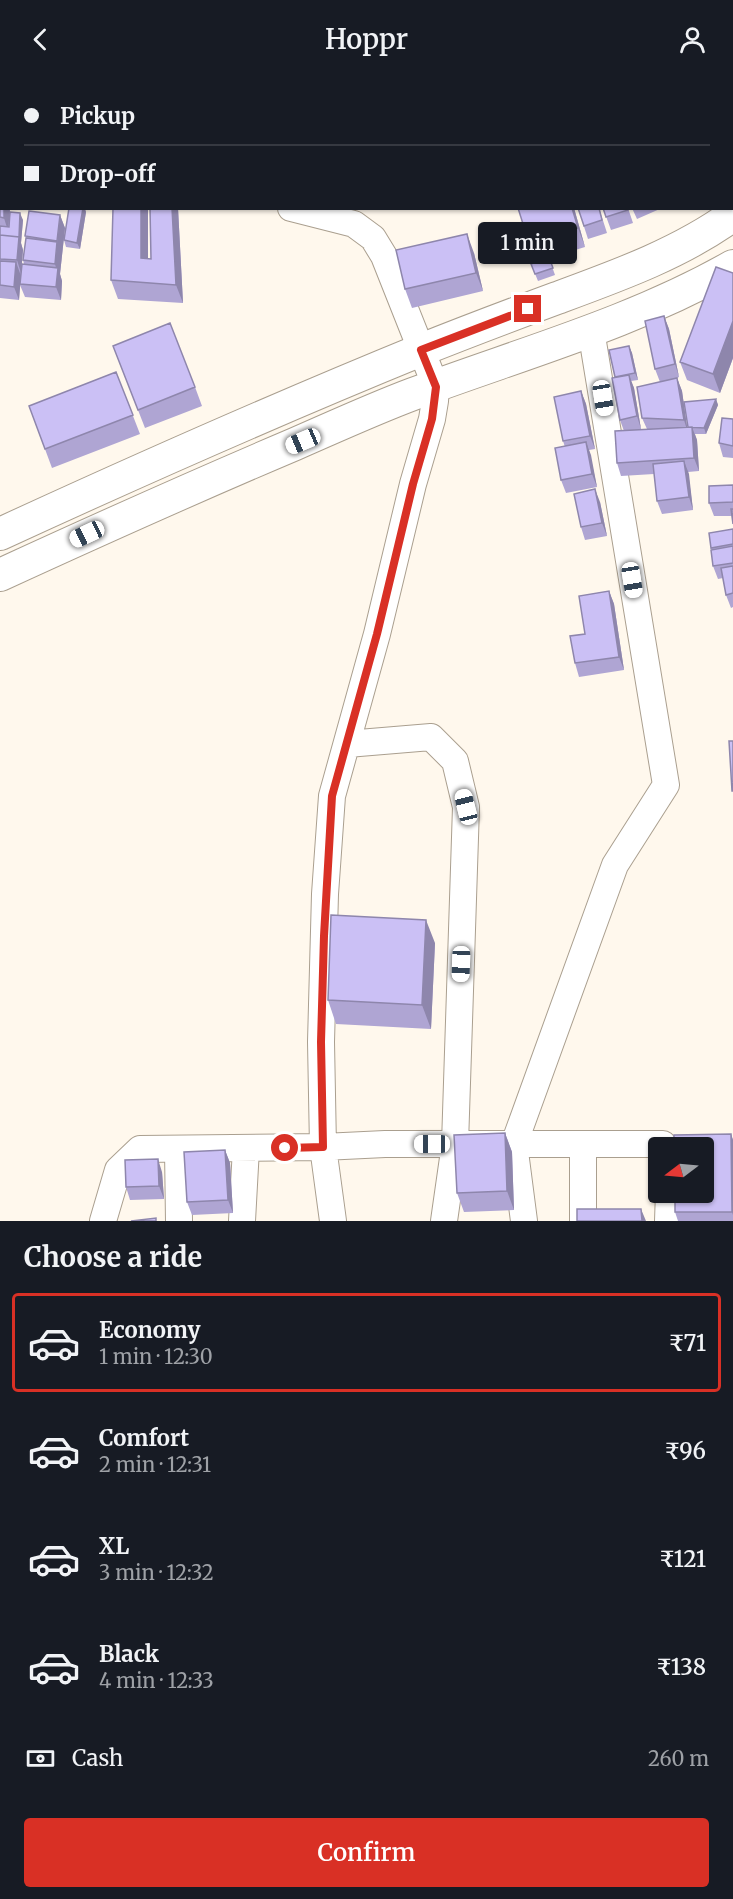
<!DOCTYPE html>
<meta charset="utf-8">
<style>
body{margin:0;font-family:Merriweather,serif;background:#242831;color:#f1f3f6;height:100vh;display:flex;flex-direction:column;font-size:22px;white-space:nowrap}
*{box-sizing:border-box;margin:0}
p{font-size:20px;color:#9ea1a6}
.icon{flex:none;width:33px;height:33px;fill:none;stroke:currentColor;stroke-width:2;stroke-linecap:round;stroke-linejoin:round}
.map{position:relative;height:1143px;overflow:hidden}
.sheet{display:flex;flex-direction:column;background:#171b24;flex:1}
.sheet>*{flex:none}
.banner{position:absolute;left:0px;top:0px;width:734px;height:132px;box-shadow:0 2px 4px #0004;display:grid;align-content:center;height:132px;padding:0 24px;background:#171b24}
.needle{width:39px;rotate:254deg}
.fabs{position:absolute;left:648px;top:1059px;display:grid;gap:12px}
.fabs a{display:grid;place-items:center;width:66px;height:66px;border-radius:6px;background:#171b24;box-shadow:0 2px 4px #0004;font-size:30px}
.end{position:absolute;width:27px;height:27px;margin:-14px;border:8px solid #d93025;background:#fff;box-shadow:0 0 0 3px #fff}
.from{border-radius:50%}
.bubble{position:absolute;height:42px;border-radius:6px;background:#171b24;box-shadow:0 2px 4px #0004;font-size:20px;font-weight:600;line-height:42px;text-align:center}
.car{position:absolute;width:18px;height:36px;margin:-18px -9px;border-radius:8px;box-shadow:0 0 4px 2px #0007;background:linear-gradient(#fff 24%,#345 0 40%,#fff 0 76%,#345 0 86%,#fff 0)}
.banner b{display:flex;align-items:center;gap:21px;height:57px;font-size:22px}
.banner b+b{border-top:2px solid #363941}
.banner i{width:15px;height:15px;background:#f1f3f6}
ul{padding:0;list-style:none}
li{display:flex;align-items:center;gap:18px;height:99px;margin:0 12px 9px;padding:0 12px;border:3px solid transparent;border-radius:6px}
li div{flex:1}
li b{display:block;font-size:22px}
li em{font-style:normal;font-weight:600}
li.on{border-color:#d93025}
li>.icon{width:54px;height:54px;stroke-width:1.5}
h2{padding:0 24px;font-size:27px;line-height:72px}
.pay{display:flex;align-items:center;gap:15px;height:66px;padding:0 24px;font-size:22px}
.pay p{margin-inline-start:auto}
.primary-button{display:flex;gap:12px;margin-top:auto;padding:12px 24px}
.primary-button a{flex:1;height:69px;border-radius:6px;background:#d93025;color:#fff;font-size:24px;font-weight:600;line-height:69px;text-align:center}
header{display:flex;justify-content:space-between;align-items:center;height:78px;padding:0 24px;background:#171b24;font-size:27px;font-weight:600}
.map>svg:first-child{display:block}
.lines{fill:none;stroke-linecap:round;stroke-linejoin:round}
.minor-casing{stroke:#aa9f8f;stroke-width:28}
.major-casing{stroke:#aa9f8f;stroke-width:34}
.minor{stroke:#fff;stroke-width:26}
.major{stroke:#fff;stroke-width:32}
.wall{fill:#afa5d3}
.shaded-wall{fill:#8e86ac}
.building{fill:#cbc0f5;stroke:#8e86ac;stroke-width:1.5}
.route{stroke:#d93025;stroke-width:8}
</style>
<header><svg class="icon" aria-label="back" viewBox="0 0 24 24"><path d="M15 5l-7 7 7 7"/></svg>Hoppr<svg class="icon" aria-label="person" viewBox="0 0 24 24"><circle cx="12" cy="8" r="4"/><path d="M4 21q1-7 8-7t8 7"/></svg></header>
<div class="map">
<svg width="733" height="1143" viewBox="0 0 733 1143">
<rect width="100%" height="100%" fill="#fff8ed"/>
<g class="lines">
<g class="minor-casing">
<path id="minor" d="M291 130 354 146 373 160 384 178 436 309 435 323 432 341 413 406 377 556 332 718 325 816 321 964 323 1069 333 1143
M347 666 431 659 455 683 466 729 455 1066 444 1143
M583 1066V1143
M178 1071 179 1143
M103 1143 118 1092 140 1071 323 1069 385 1066H663L664 1070
M242 1143 246 1070
M524 1143 514 1066 615 787 666 707 591 252
M668 1143 669 1114"/>
</g>
<g class="major-casing">
<path id="major" d="M0 456C139 392 279 330 421 272 466 254 511 237 557 220 617 198 681 175 733 137
M0 497C98 452 196 408 295 366 334 349 373 331 413 316 520 276 633 245 733 188"/>
</g>
<use href="#minor" class="minor"/>
<use href="#major" class="major"/>
</g>
<path class="wall" d="M107 0H141V2H108Z
M0 106 2 130H10V134L23 142 21 165 23 172 22 186H24L23 182 26 160 25 158 60 137 65 150 60 196 62 203 61 222 25 219 20 207 19 222 0 220Z
M150 130H178L183 225 118 221 111 202 148 181H151Z
M574 130 585 169 549 180 555 197 538 203 531 186 544 181 536 184 529 165Z
M578 130H599L607 155 588 161Z
M603 130H628L633 145 611 152Z
M632 130H662L637 141Z
M86 134 80 171 66 169 64 162Z
M474 175 483 213 412 230 405 211Z
M733 195V280L720 315 687 302 680 284Z
M664 238 669 251 679 299 677 300 682 313 687 349 716 321 718 327 706 356H695L697 362 699 393 688 394 693 432 662 436 657 423 654 396 621 398 617 385 624 353 620 342 615 299 629 268 632 275 638 302 631 303 634 310 641 351H647L642 340 660 304 655 291Z
M113 268 195 309 202 328 145 350Z
M116 294 140 356 52 390 29 328Z
M581 313 586 326 595 371 589 372 597 409 566 415 561 402 565 369 563 363Z
M733 341V380L723 379 719 365Z
M733 407V447L732 438H714L709 425Z
M600 424 607 458 585 462 581 449Z
M733 451V529L731 530 726 517 723 500 718 501 713 488 711 470Z
M609 513 614 526 624 592 579 599 575 585Z
M435 865 431 951 336 946 328 922Z
M505 1055 512 1074 514 1132 464 1134 457 1115Z
M731 1056 733 1062V1143H678L675 1134Z
M225 1072 230 1085 233 1135 192 1137 187 1124Z
M162 1094 164 1121 130 1122 126 1109Z"/>
<path class="shaded-wall" d="M95 0H104V2H95Z
M693 0H705L704 2H693Z
M733 60V86L732 87V61Z
M4 130H10L8 153 4 140Z
M83 130H85L86 134 80 171 77 165Z
M141 130H148V199L141 180Z
M172 130H178L183 225 176 207Z
M572 130H574L585 169 578 150Z
M20 135 23 142 21 165 23 172 21 195 17 182Z
M60 137 65 150 60 196 62 203 61 222 56 209 57 194 55 186Z
M467 156 474 175 483 213 476 195Z
M16 184 21 198 19 222 14 209Z
M664 238 669 251 679 299 675 286Z
M733 243V280L720 315 713 296Z
M629 268 632 275 638 302 635 295Z
M629 297 634 310 641 351 637 338Z
M677 300 682 313 688 355 684 342Z
M581 313 586 326 595 371 590 358Z
M716 321 718 327 706 356 704 350Z
M692 349 697 362 699 393 694 380Z
M586 364 591 377 597 409 592 396Z
M684 383 689 396 693 432 689 419Z
M595 411 600 424 607 458 602 445Z
M609 513 614 526 624 592 619 579Z
M426 842 435 865 431 951 422 927Z
M505 1055 512 1074 514 1132 507 1113Z
M731 1056 733 1062V1137L732 1134Z
M225 1072 230 1085 233 1135 228 1122Z
M158 1081 162 1094 164 1121 159 1108Z
M641 1131 646 1143H642Z"/>
<path class="building" d="M18 0H95V2H18Z
M259 0H299V2H259Z
M355 0H391V2H355Z
M405 0H424V2H404Z
M590 0H598L599 2H588Z
M0 106H2V130H4V140L0 139Z
M69 130H83L77 165 64 162Z
M113 130H141V180L151 181 150 130H172L176 207 111 202Z
M518 130H572L578 150 529 165Z
M578 130H599L602 142 584 148Z
M603 130H628V132L606 139Z
M29 133 60 137 57 163 25 158Z
M10 134 20 135 19 159 0 157V148L9 149Z
M467 156 476 195 405 211 396 172Z
M0 157 19 159 17 182 0 181Z
M26 160 57 164 55 186 23 182Z
M549 179 553 190 535 196 531 186Z
M0 183 16 184 14 209 0 207Z
M22 186 58 190 56 209 20 206Z
M716 189 733 195V243L713 296 680 284Z
M664 238 675 286 655 291 645 243Z
M170 245 195 309 138 332 113 268Z
M629 268 635 295 615 299 609 272Z
M116 294 133 337 45 371 29 328Z
M629 297 637 338 620 342 612 300Z
M677 300 684 342 642 340 637 309Z
M581 313 590 358 563 363 554 319Z
M716 321 704 350 688 349 684 324Z
M722 340 733 341V368L719 365Z
M692 349 694 380 617 385 615 353Z
M586 364 592 396 561 402 555 370Z
M684 383 689 419 657 423 653 386Z
M733 407V424L709 425V408Z
M595 411 602 445 581 449 574 416Z
M731 431H733V446Z
M733 451V466L711 470 709 455Z
M733 468V485L713 488 711 472Z
M733 488V515L726 517 721 490Z
M609 513 619 579 575 585 570 558 585 556 579 518Z
M729 663H733V713H732Z
M331 837 426 842 422 927 328 922Z
M505 1055 507 1113 457 1115 454 1057Z
M731 1056 732 1134H675V1114H704V1070H674V1057Z
M225 1072 228 1122 187 1124 184 1074Z
M158 1081 159 1108 126 1109 125 1082Z
M577 1131H641L642 1143H577Z
M156 1140V1143H131Z"/>
<g class="lines">
<path class="route" d="M285 1070 323 1069 321 964 324 858 332 718 377 556 413 406 432 341 436 309 421 272 528 231"/>
</g>
</svg>
<div class="fabs">
<a><svg class="needle" viewBox="-14 -14 28 28"><path d="M0-13l5 13h-10z" fill="#e53935"/><path d="M0 13l5-13h-10z" fill="#9ea1a6"/></svg></a>
</div>
<i class="end from" style="left:285px;top:1070px"></i>
<i class="end" style="left:528px;top:231px"></i>
<div class="bubble" style="left:478px;top:144px;width:99px">1 min</div>
<i class="car" style="left:603px;top:320px;rotate:171deg"></i>
<i class="car" style="left:303px;top:363px;rotate:247deg"></i>
<i class="car" style="left:87px;top:456px;rotate:245deg"></i>
<i class="car" style="left:632px;top:502px;rotate:171deg"></i>
<i class="car" style="left:466px;top:729px;rotate:346deg"></i>
<i class="car" style="left:461px;top:886px;rotate:182deg"></i>
<i class="car" style="left:432px;top:1066px;rotate:270deg"></i>
<div class="banner">
<b><i class="from"></i>Pickup</b>
<b><i></i>Drop-off</b>
</div>
</div>
<section class="sheet">
<h2>Choose a ride</h2>
<ul>
<li class="on"><svg class="icon" aria-label="car" viewBox="0 0 24 24"><path d="M5 17H2v-5l4-1 3-4h7l3 4 3 1v5h-3M9 17h6M6 11h13"/><circle cx="7" cy="17" r="2"/><circle cx="17" cy="17" r="2"/></svg><div><b>Economy</b><p>1 min · 12:30</p></div><em>₹71</em></li>
<li><svg class="icon" aria-label="car" viewBox="0 0 24 24"><path d="M5 17H2v-5l4-1 3-4h7l3 4 3 1v5h-3M9 17h6M6 11h13"/><circle cx="7" cy="17" r="2"/><circle cx="17" cy="17" r="2"/></svg><div><b>Comfort</b><p>2 min · 12:31</p></div><em>₹96</em></li>
<li><svg class="icon" aria-label="car" viewBox="0 0 24 24"><path d="M5 17H2v-5l4-1 3-4h7l3 4 3 1v5h-3M9 17h6M6 11h13"/><circle cx="7" cy="17" r="2"/><circle cx="17" cy="17" r="2"/></svg><div><b>XL</b><p>3 min · 12:32</p></div><em>₹121</em></li>
<li><svg class="icon" aria-label="car" viewBox="0 0 24 24"><path d="M5 17H2v-5l4-1 3-4h7l3 4 3 1v5h-3M9 17h6M6 11h13"/><circle cx="7" cy="17" r="2"/><circle cx="17" cy="17" r="2"/></svg><div><b>Black</b><p>4 min · 12:33</p></div><em>₹138</em></li>
</ul>
<div class="pay"><svg class="icon" aria-label="cash" viewBox="0 0 24 24"><path d="M3 7h18v10H3z"/><circle cx="12" cy="12" r="2"/></svg>Cash<p>260 m</p></div>
<div class="primary-button"><a>Confirm</a></div>
</section>
